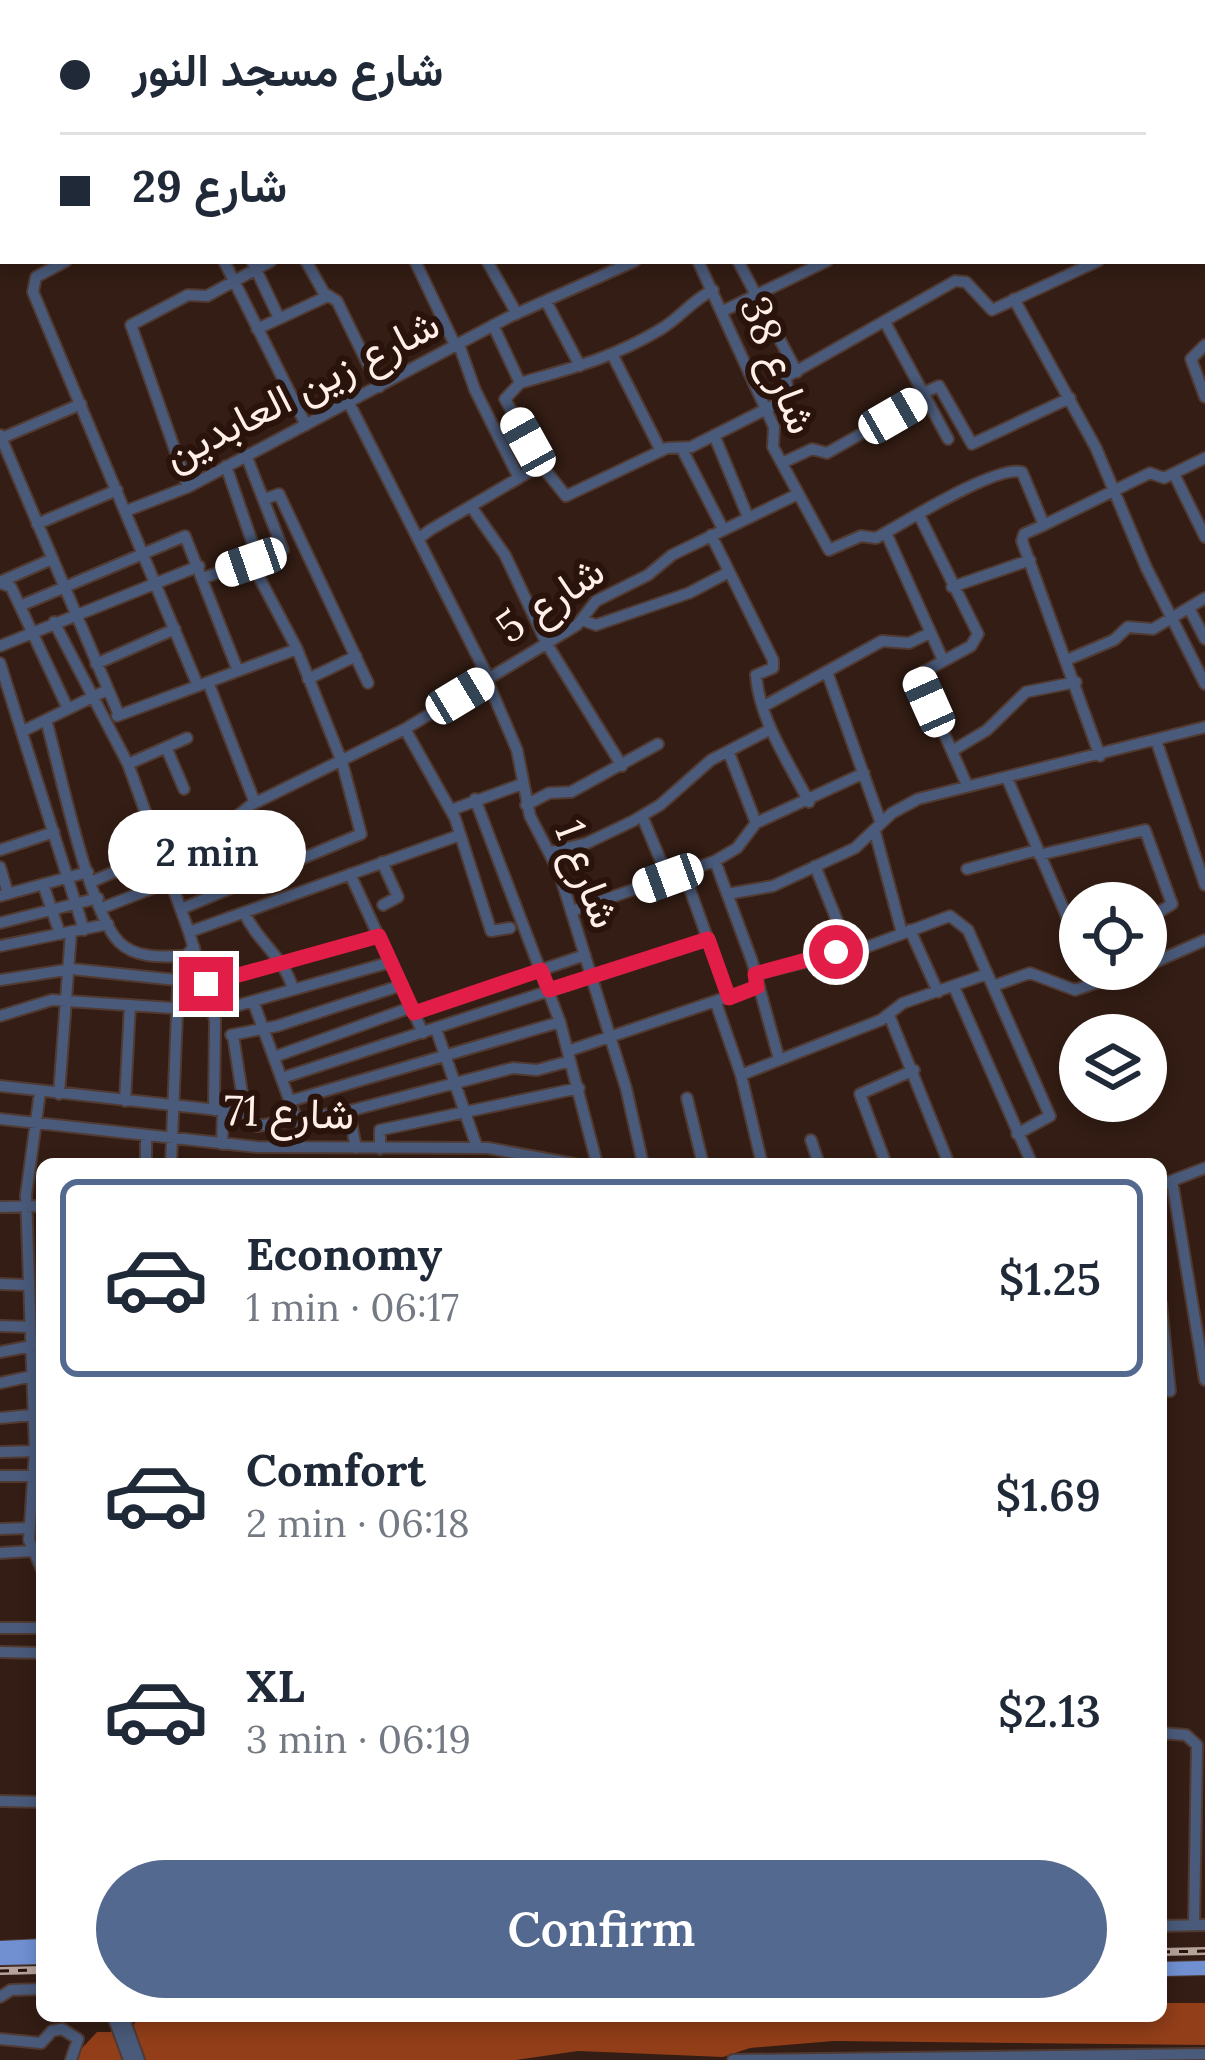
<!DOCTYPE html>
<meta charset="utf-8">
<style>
body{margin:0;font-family:Lora,Vazirmatn,serif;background:#f2f2f3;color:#1f2937;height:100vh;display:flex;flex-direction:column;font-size:45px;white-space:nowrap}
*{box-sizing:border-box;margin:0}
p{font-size:39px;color:#747a83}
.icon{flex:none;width:66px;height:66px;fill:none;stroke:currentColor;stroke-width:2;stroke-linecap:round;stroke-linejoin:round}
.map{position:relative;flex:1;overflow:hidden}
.drawer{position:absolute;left:36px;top:1158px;width:1131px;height:864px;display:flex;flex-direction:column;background:#fff;border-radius:18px;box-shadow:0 6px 18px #0003}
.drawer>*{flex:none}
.banner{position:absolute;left:0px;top:0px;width:1206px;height:264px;box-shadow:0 6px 18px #0003;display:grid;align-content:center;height:264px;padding:0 60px;background:#fff}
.buttons{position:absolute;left:1059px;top:882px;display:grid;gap:24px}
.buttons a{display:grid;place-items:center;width:108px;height:108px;border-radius:50%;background:#fff;box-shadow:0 6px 18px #0003;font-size:60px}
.end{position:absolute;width:54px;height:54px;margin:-27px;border:15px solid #e11d48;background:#fff;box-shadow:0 0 0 6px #fff}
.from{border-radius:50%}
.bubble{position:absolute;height:84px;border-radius:42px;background:#fff;box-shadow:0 6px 18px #0003;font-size:39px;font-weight:600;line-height:84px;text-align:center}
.car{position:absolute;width:36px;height:72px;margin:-36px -18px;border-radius:15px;box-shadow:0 0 9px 3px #0007;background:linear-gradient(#fff 24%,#345 0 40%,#fff 0 76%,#345 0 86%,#fff 0)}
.banner b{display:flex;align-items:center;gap:42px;height:114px;font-size:45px}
.banner b+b{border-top:3px solid #e0e1e3}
.banner i{width:30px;height:30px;background:#1f2937}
ul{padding:21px 0 0;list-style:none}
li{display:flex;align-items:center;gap:36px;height:198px;margin:0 24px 18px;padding:0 36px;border:6px solid transparent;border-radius:18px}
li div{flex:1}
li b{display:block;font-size:45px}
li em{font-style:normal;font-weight:600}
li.active{border-color:#546990}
li>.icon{width:108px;height:108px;stroke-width:1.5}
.cta{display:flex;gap:24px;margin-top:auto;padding:24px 60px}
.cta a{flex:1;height:138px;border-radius:72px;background:#546990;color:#fff;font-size:48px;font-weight:600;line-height:138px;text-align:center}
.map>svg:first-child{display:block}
.water{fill:#923e19}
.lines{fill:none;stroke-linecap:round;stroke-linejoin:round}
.minor-casing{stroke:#503a32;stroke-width:14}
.major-casing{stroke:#503a32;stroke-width:16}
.minor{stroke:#4a5a7a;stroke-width:10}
.major{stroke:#7090d2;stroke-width:14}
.rail-casing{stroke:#b5a29b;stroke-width:8}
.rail{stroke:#29130b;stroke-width:3;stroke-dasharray:9;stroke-linecap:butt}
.route{stroke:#e11d48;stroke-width:15}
.labels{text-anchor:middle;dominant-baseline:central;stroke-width:12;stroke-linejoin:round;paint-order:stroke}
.street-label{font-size:42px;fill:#ffefe8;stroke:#29130b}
</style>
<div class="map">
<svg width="1205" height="2060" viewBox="0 0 1205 2060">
<rect width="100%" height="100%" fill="#331d14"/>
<path class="water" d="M1161 2003H1205V2045L834 2041 750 2048 723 2057 578 2051 516 2060H71L97 2032H131L137 2018 170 2017 1161 2016Z"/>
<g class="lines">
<g class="minor-casing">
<path id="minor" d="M42 0 44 3
M129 0 130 3
M180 0 181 3
M277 0 279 3
M430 0 431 3
M546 0 547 3
M616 0 617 3
M674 0 675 3
M731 0 733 3
M806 0 808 3
M898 0 900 3
M979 0 981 3
M1037 0 1039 3
M1149 0 1150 3
M95 3 100 0
M378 3 385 0
M708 3 716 0
M1110 3 1115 0
M0 37 3 36
M0 111 3 109
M1203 112 1205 115
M0 186 3 192
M1203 213 1205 212
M66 261 36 277 33 292 198 686
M224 261 306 425
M252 261 279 318
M306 261 324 293 337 301 379 387
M415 261 456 347
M487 261 517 314
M698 261 774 427 773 447 829 550 861 536 876 538C904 523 995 465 1022 472L1044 525 1024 534 1022 541 1100 756
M738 261 797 372
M1014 299 1096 448 1146 567 1205 684
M547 303 580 366
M723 311 827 261
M886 324 948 439
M493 325 520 383 505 399 541 465
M257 329 328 296
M459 345 475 390 519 478
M1205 345 1191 359 1205 397
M612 354 661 451
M520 383C572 368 613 358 661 329 681 317 691 301 713 290
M923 393 939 386 972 444 1070 398
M349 403 418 539
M0 435 119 715
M714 435 748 517
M2 438 81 404
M682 449 723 529
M782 463 812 449 827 453 925 398
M226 466 258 559
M1174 474 1205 537
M188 487 131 325 188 295 207 296 271 261
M265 499 279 494 368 683
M472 508 505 555 547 644 622 766
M126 511 188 487 509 317 635 261
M919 515 978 634 971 646 918 675 967 785
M37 524 117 490
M1044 525 1150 473 1164 478 1205 458
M886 533 943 660
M711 535 773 660V668L756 675C759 719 789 763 809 802
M203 578 283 550 246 455
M0 582 52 559
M0 583 11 587 68 709
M952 587 1030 560
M20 606 185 536 238 671
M1189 608 1205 639
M582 620 596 625 689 593 729 572
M54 622 128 764 189 932 215 1020 214 1110
M0 646 199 566
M1069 659 1114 640 1128 627 1153 629 1205 598
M0 663 84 930
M96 664 175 629
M827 672 881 823
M308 679 356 656
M489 679 418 539 430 530 541 465 566 496 667 448 691 447 788 398 786 377 955 281 966 282 992 310 1098 261
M487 680 517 750 530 816 559 872 626 1088 643 1164
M208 682 255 803
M764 706 882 641 909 643 930 633
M117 716 297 649
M46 720C60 769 88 910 119 942 135 958 160 957 181 956
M405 729 455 818 491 931 510 928
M23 731 107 690
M1156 740 1205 885
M166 747 184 789
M952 751 987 730 1026 692 1076 682
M729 753 756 823
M128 764 187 738
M1007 778 1080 947
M475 799 560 1022 597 1164
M526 805 549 793 571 792 658 744
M451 810 522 784
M642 816 668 878
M875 832 902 933
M0 850 54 832
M551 852 587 843 633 821 660 805 711 760 771 729
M1039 855 1145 830 1172 904 1146 920
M715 861 752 961 779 1059
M382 862 398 897 383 905
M815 866 849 950
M0 867 8 894
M967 869 1037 850
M684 873 729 998
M350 874 423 1033
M91 882 230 822 251 805 405 729 577 625 596 601 648 575 672 555 798 494
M43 884 60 934
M727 894 773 886 855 848 892 813 918 799 1205 727
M0 896 88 872
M102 908 171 881
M181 909 361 834 342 762 297 649 251 562
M572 911 715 861 737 848 756 823 864 773
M244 912C257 942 283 955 293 989
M0 923 98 898
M910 930 938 992
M189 932 460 835
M0 946 108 924
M1146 966 1205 940
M755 974 864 948 950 916 968 930 1050 1116 1017 1134
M0 980 72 969 177 980
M206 984 379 936
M993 986 1030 973 1075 990 1137 969
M954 987 1032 1164
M253 1001 297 1121
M716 1003 741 1075 762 1164
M414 1013 585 955
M889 1015 949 1164
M0 1016 52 1000 218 1011 391 962
M436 1029 477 1147
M231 1035 277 1026 402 985
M233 1035 245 1113 257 1126 349 1111 513 1068 537 1070 570 1061
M568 1051 757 987
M274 1057 412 1007
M741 1075 881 1020 903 1003 987 974
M282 1078 708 939
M0 1086 245 1113
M40 1092 26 1195 35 1451 29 1540 42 1570
M59 1094 71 932
M687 1098 703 1164
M125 1101 130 1005
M290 1101 560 1022
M349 1111 356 1148
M0 1119 257 1147 488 1148 574 1164
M146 1136V1164
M811 1140 819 1164
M222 1144 223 1111
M380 1149V1130L579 1088
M171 1164 179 963 194 947
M886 1164 860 1094 914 1070
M1172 1181 1205 1380
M1161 1185 1205 1168
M0 1207 42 1206
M0 1284 28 1285
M1161 1304 1170 1391
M0 1326 30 1327
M0 1352 42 1344
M0 1383 32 1376
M0 1418 42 1414
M0 1452 39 1451
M0 1476H34
M0 1529 29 1528
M0 1553 31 1551
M0 1628H42
M0 1652 42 1653
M1161 1733 1186 1735 1197 1745 1194 1925
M0 1801 42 1802
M1161 1926 1205 1925
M0 1997 11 1990 42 1989
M113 2016 129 2060
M123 2016 139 2060
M0 2039 41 2043 52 2031 62 2029 78 2039 71 2060
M733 2060 1205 2054"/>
</g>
<g class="major-casing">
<path id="major" d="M0 1948 42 1946
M0 1958 42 1957
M1161 1969 1205 1968"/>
</g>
<use href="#minor" class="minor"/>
<use href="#major" class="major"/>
<g class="rail-casing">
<path id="rail" d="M1161 1952 1205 1951
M0 1971 42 1970"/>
</g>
<use href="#rail" class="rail"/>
</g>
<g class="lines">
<path class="route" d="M206 984 379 936 414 1013 541 970 549 990 708 939 729 998 757 987 755 974 836 952"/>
</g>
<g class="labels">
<g class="street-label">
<text transform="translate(779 365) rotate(69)">شارع 38</text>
<text transform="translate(301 389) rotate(-27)">شارع زين العابدين</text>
<text transform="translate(550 599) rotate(-34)">شارع 5</text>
<text transform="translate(588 874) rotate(69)">شارع 1</text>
<text transform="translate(289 1112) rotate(2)">شارع 71</text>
</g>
</g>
</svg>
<div class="buttons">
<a><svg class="icon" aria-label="locate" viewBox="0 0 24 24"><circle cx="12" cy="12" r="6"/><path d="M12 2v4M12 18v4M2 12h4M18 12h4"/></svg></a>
<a><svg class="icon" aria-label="layers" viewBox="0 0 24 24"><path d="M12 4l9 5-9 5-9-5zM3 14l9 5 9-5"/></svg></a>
</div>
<i class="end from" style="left:836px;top:952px"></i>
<i class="end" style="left:206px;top:984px"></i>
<div class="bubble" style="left:108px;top:810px;width:198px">2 min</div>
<i class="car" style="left:893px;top:416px;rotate:60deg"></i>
<i class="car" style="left:528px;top:442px;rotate:331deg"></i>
<i class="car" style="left:251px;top:562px;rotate:251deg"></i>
<i class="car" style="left:460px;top:696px;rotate:59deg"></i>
<i class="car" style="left:929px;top:702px;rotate:336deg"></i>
<i class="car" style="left:668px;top:878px;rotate:250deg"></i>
<div class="banner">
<b><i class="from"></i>شارع مسجد النور</b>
<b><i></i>شارع 29</b>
</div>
<section class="drawer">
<ul>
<li class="active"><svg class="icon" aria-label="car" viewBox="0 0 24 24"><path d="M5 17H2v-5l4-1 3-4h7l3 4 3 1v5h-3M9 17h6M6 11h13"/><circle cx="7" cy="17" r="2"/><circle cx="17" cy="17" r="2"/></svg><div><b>Economy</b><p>1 min · 06:17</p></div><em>$1.25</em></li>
<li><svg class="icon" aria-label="car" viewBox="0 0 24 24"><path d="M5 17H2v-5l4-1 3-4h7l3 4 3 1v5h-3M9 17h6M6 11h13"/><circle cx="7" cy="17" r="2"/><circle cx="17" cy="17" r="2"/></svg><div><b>Comfort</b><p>2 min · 06:18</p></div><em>$1.69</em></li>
<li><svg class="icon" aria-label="car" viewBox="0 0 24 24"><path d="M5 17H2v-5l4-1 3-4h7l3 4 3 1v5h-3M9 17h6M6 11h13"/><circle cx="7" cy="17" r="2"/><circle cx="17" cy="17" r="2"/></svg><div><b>XL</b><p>3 min · 06:19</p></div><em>$2.13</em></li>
</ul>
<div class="cta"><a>Confirm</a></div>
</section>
</div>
